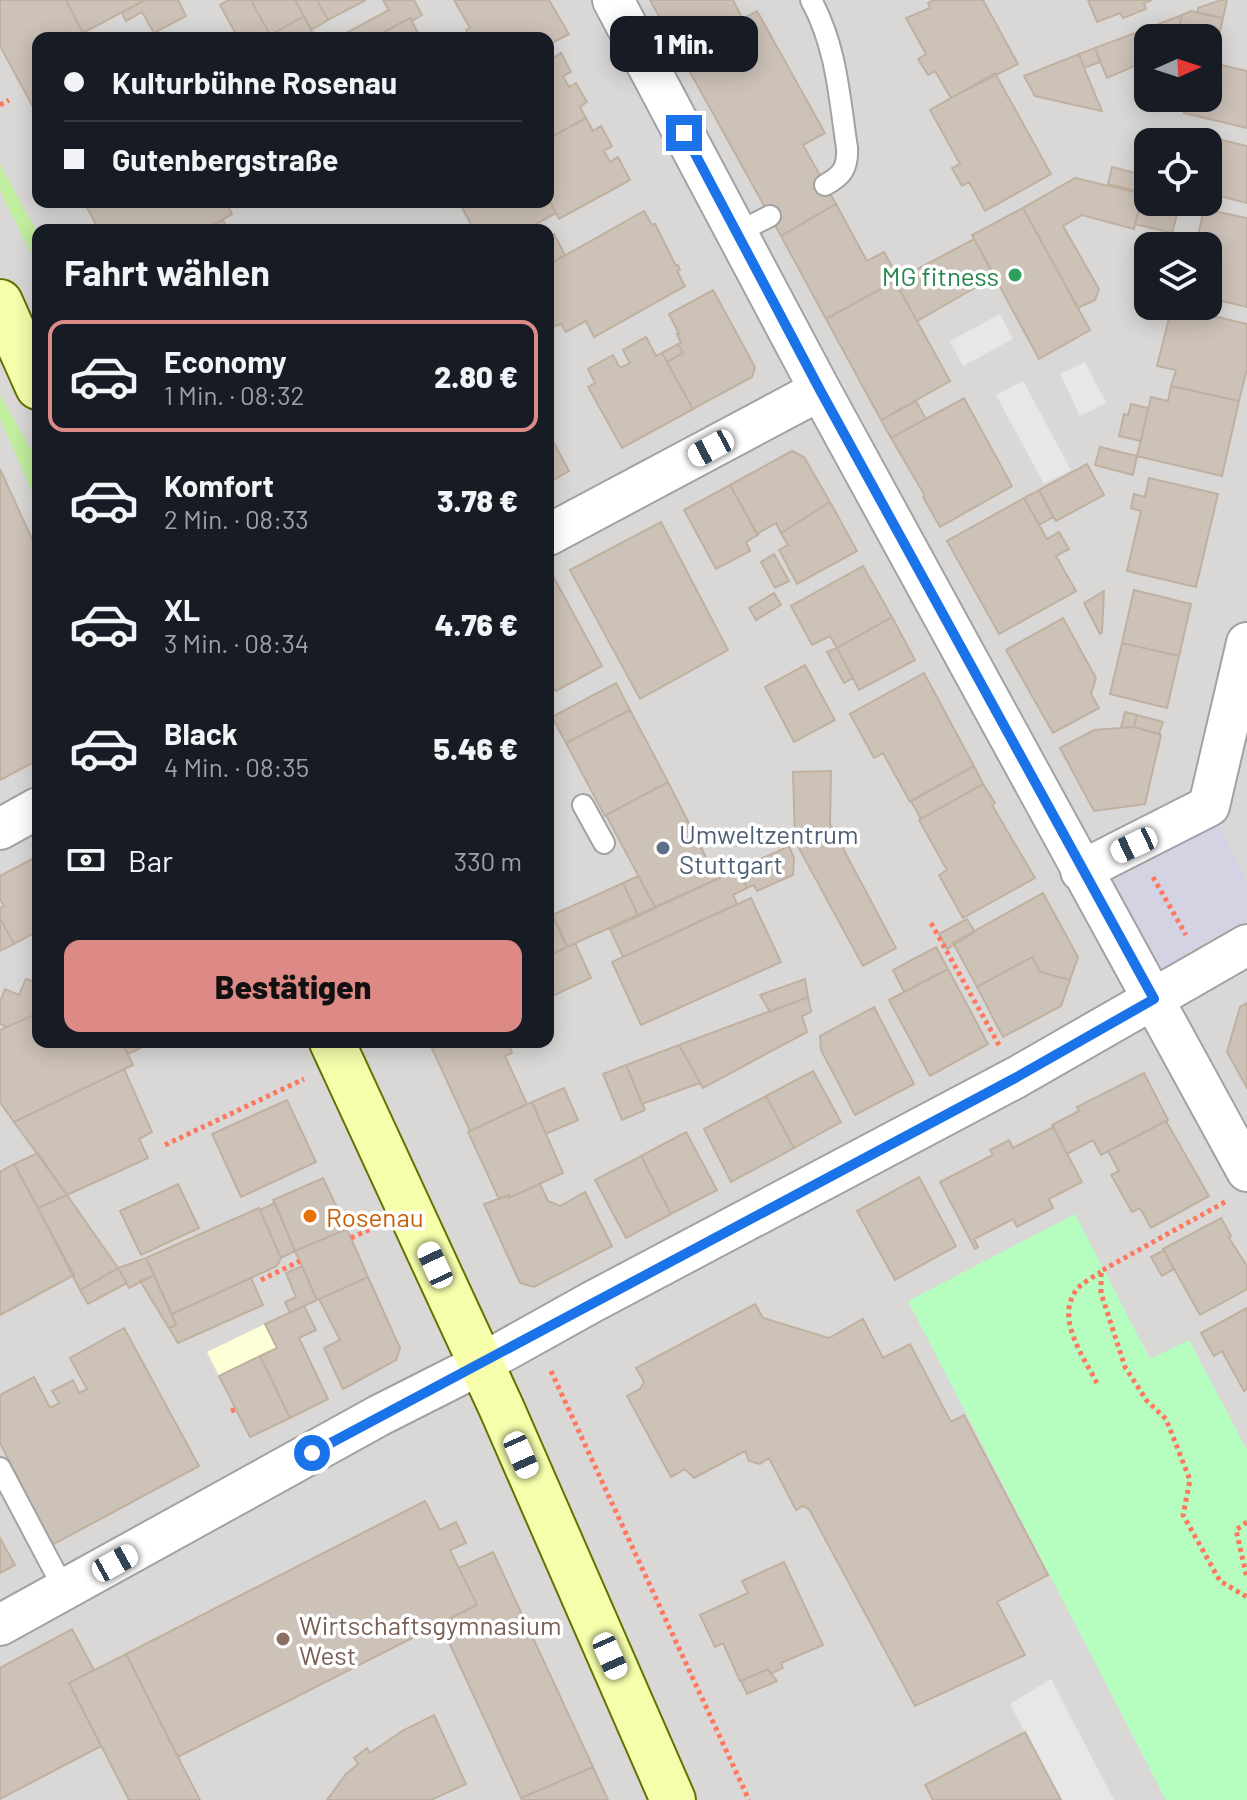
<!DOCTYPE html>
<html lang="de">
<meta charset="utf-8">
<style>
body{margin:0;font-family:Barlow,sans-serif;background:#20242c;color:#f1f3f6;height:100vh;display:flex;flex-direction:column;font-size:30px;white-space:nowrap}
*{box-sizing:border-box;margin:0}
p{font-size:26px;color:#9ea1a6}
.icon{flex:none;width:44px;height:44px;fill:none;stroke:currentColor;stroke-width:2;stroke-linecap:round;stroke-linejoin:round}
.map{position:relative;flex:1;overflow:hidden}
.drawer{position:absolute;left:32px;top:224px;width:522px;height:824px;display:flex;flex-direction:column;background:#171b24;border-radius:16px;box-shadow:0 4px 20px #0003}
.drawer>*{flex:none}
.guide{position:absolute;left:32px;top:32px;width:522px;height:176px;border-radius:16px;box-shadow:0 4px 20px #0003;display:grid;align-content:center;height:176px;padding:0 32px;background:#171b24}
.needle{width:52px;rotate:87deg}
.tools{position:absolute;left:1134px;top:24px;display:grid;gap:16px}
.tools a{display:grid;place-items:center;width:88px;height:88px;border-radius:16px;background:#171b24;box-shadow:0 4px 20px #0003;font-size:40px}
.end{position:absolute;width:36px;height:36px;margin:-18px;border:10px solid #1a73e8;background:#fff;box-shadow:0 0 0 4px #fff}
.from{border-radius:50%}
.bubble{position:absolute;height:56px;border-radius:16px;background:#171b24;box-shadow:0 4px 20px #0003;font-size:26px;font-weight:800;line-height:56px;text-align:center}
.car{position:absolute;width:24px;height:48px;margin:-24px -12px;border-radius:10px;box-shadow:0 0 6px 2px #0007;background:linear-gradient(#fff 24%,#345 0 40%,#fff 0 76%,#345 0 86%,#fff 0)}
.guide b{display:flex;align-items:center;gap:28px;height:76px;font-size:30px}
.guide b+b{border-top:2px solid #363941}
.guide i{width:20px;height:20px;background:#f1f3f6}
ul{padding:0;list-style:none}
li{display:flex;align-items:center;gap:24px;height:112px;margin:0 16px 12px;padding:0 16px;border:4px solid transparent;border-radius:16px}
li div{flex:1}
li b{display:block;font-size:30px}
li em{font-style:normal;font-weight:800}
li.selected{border-color:#dd8a87}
li>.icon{width:72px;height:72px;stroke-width:1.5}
h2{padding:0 32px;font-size:36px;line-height:96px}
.pay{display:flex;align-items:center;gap:20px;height:88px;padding:0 32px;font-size:30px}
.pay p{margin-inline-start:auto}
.action{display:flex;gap:16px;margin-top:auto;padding:16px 32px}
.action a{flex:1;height:92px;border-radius:16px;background:#dd8a87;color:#111;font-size:32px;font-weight:800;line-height:92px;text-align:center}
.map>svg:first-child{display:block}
.residential{fill:#d9d8d7;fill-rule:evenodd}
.education{fill:#fdffd6}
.grass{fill:#c1ed9f}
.park{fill:#b6fdc0}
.parking{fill:#e7e7e7}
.plaza{fill:#d4d3e3}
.building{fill:#cdc2b8;stroke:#c0b0a0;stroke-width:2}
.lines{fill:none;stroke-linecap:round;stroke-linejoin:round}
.lane-casing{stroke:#a2a2a2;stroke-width:24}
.street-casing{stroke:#a2a2a2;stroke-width:44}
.secondary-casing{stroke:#617300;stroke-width:48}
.path{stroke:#ff775e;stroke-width:5;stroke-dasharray:4 4;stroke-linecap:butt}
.lane{stroke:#fff;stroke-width:20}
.street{stroke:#fff;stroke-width:40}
.secondary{stroke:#f6feac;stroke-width:44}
.route{stroke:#1a73e8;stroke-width:10}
.leisure-dot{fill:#2e9e5b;stroke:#fff;stroke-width:3}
.service-dot{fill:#5c6f8a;stroke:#fff;stroke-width:3}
.food-dot{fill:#e8710a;stroke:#fff;stroke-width:3}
.education-dot{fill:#8d6e63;stroke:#fff;stroke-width:3}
.labels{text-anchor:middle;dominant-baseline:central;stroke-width:7;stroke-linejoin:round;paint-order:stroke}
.leisure-label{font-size:26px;fill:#27864d;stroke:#fff;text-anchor:end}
.service-label{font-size:26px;fill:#4e5e75;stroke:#fff;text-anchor:start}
.food-label{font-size:26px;fill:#c56008;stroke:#fff;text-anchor:start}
.education-label{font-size:26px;fill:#785e54;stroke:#fff;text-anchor:start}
</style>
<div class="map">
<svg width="1247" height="1800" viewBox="0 0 1247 1800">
<rect width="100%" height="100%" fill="#ede9df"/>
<path class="residential" d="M0 0H1247V1800H0ZM38 38H548V202H38ZM1148 38H1208V98H1148ZM1148 142H1208V202H1148ZM38 230H548V1042H38ZM1148 246H1208V306H1148Z"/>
<path class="education" d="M265 1324 277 1348 219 1376 207 1352Z"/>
<path class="grass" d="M0 164 38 234V268L0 191Z
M0 395 38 462V506L0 419Z"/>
<path class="park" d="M1075 1214 1150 1359 1189 1340 1247 1450V1800H1166L908 1301Z"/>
<path class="parking" d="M1000 314 1013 339 963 366 950 341Z
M1085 362 1106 403 1080 416 1060 374Z
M1023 381 1071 470 1044 484 996 395Z
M1051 1679 1114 1800H1061L1010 1704Z"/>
<path class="plaza" d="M1209 806 1247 881V945L1154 999 1081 871Z"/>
<path class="building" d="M0 0H66L83 33 74 38H38V116L0 46Z
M66 0H145L83 33Z
M145 0H178L186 16 154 33 142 12 126 21 122 13Z
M229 0H251L270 35 265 38H238L220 5Z
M251 0H295L304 16 270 35Z
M295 0H317L328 20 311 30Z
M317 0H366L328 20Z
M383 0H414L422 15 412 21 410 18 373 38H337L389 10Z
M454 0H549L569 34 548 45V38H470L466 30 470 28Z
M650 0H733L743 20 680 54Z
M934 0H983L1018 64 951 98 935 71 928 75 918 59 926 54 906 18 930 8 928 3Z
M1088 0H1152L1144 3 1146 9 1123 18 1120 13 1097 22Z
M1221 0H1227L1223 18 1197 13 1198 8Z
M757 11 825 133 803 145 836 204 781 236 680 54Z
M1191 11 1223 18 1214 58 1208 57V38H1177L1182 15Z
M1182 15 1177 38H1148V60L1107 78 1095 48Z
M304 16 316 38H265L270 35Z
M410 18 421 38H373Z
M1095 48 1100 62 1084 68 1079 54Z
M548 49 553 58 561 53 571 72 563 76 569 87 576 83 587 102 580 107 586 118 548 139Z
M1079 54 1084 68 1102 111 1035 96 1024 76Z
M1208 62 1247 71V128L1184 113 1188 98H1208Z
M995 73 1051 174 985 211 969 182 962 186 952 168 960 164 930 110Z
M586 118 593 131 601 126 612 146 604 151 610 162 618 157 630 180 559 219 548 198V139Z
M1180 130 1247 146V203L1208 193V142H1177Z
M1112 167 1147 176 1144 193 1108 184Z
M1075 178 1143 194 1134 229 1082 215 1063 226 1099 289 1095 300 1078 308 1023 208Z
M1143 194 1148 195V202L1180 203 1172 233 1135 224Z
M548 198 556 213 525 230H474L459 202H548Z
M84 202H226L232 214 204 230H99Z
M836 204 867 261 884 252 899 279 826 319 781 236Z
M1023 208 1090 330 1039 359 972 235Z
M1204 209 1247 218V307L1208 298V250L1214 252 1215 243 1197 239Z
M644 211 652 225 655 224 676 266 678 265 680 270 677 271 685 286 594 337 586 321 566 332 561 324 548 328V265Z
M223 220 228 230H204Z
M554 234 565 255 548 265V238Z
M974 239 995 276 917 321 895 281Z
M895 281 950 381 881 420 826 319Z
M713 290 755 367 752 377 693 409 667 362 683 353 678 344 681 343 677 334H679L669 314Z
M1172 306 1247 324V369L1239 401 1171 386 1176 370 1157 366Z
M646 337 656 356 662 353 693 409 622 448 588 387 595 383 588 369 613 355 620 368 630 363 623 350Z
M678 344 683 353 667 362 662 353Z
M1171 386 1239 401 1222 476 1137 456 1151 397 1168 401Z
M964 398 1012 486 940 527 923 497 925 496 891 438Z
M916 401 926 419 891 438 881 420Z
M1131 404 1148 408 1141 441 1119 436 1124 414 1128 415Z
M548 432 569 471 548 483Z
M1100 447 1137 456 1133 475 1095 465Z
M792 451 804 457 830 502 781 533 776 523 757 534 730 485Z
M1087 464 1104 495 1056 521 1039 490Z
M0 469 38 552V760L0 780Z
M1149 478 1218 494 1196 587 1127 571 1141 511 1131 508 1134 494 1145 497Z
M730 485 758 535 746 542 750 551 716 569 684 510Z
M1039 490 1053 517 1039 525 1024 498Z
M1024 498 1047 539 1059 532 1069 549 1056 556 1076 591 999 634 947 541Z
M830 502 857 551 797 584 779 550 788 545 781 533Z
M661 522 728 650 640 699 570 570Z
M774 554 789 581 775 588 761 562Z
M863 566 892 617 837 648 830 636 812 645 791 606Z
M554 578 602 666 556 691 548 676V583Z
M1134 590 1191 604 1179 656 1122 643Z
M1104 591 1102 632 1100 634 1084 603Z
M774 593 781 605 756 620 749 608Z
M892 617 915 660 859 690 837 648Z
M1063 618 1096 678 1091 694 1099 708 1053 733 1006 650Z
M1122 643 1179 656 1167 708 1110 694Z
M837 648 853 678 844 683 827 652Z
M805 665 835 720 794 742 765 687Z
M924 673 974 766 910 802 883 753 874 758 850 714Z
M616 683 630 710 566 743 552 717Z
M630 710 668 782 605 816 566 743Z
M1125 712 1137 715 1134 727 1121 728Z
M1137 715 1163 722 1159 734 1134 727Z
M1134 727 1161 735 1145 804 1094 811 1060 748 1094 730Z
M974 766 983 784 921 819 911 801Z
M831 771 830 824 896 948 863 966 795 841 793 772Z
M668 782 717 879 655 907 606 815Z
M983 784 995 803 992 805 1035 878 963 918 939 875 947 870 919 820Z
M789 846 794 858 793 875 757 891 754 885 747 888 739 869Z
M38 856V931L14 944 0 918V908L4 906 0 899V876Z
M739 869 747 888 733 895 737 904 623 957 610 929Z
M638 876 655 907 638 915 623 883Z
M623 883 638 915 567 947 552 915Z
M1043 893 1078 957 1070 980 1040 972 1032 957 977 987 953 943Z
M751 898 781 962 641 1025 612 962Z
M552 913 567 947 548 956V915Z
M0 918 14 944 0 951Z
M967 919 975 932 947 949 939 934Z
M575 943 591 978 548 998V956Z
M936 947 948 969 904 992 893 970Z
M1032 957 1040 972 1070 980 1061 1006 1003 1037 977 987Z
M948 969 988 1044 930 1076 889 1000Z
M26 979 38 983V1013L7 1027 0 1024V1002L5 989 19 995Z
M805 979 808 997 770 1012 760 995Z
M808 997 811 1012 802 1016 807 1032 703 1088 679 1045Z
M1247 1003V1088L1227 1052 1240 1007Z
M874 1007 914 1084 855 1115 821 1050 820 1036Z
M38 1013V1042H122L133 1065 14 1122 0 1102V1030Z
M122 1042H153L128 1054Z
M429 1042H507L512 1053 505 1056 527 1104 470 1131Z
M679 1045 700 1083 642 1104 626 1065Z
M626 1065 645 1110 622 1120 603 1074Z
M124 1069 152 1132 139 1139 148 1158 67 1195 14 1122Z
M813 1071 841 1122 794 1148 766 1096Z
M1144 1073 1168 1120 1101 1155 1093 1140 1067 1154 1052 1125 1079 1111 1077 1107Z
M564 1088 578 1120 546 1134 532 1102Z
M766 1096 794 1148 731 1182 704 1129Z
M287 1100 316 1162 241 1197 212 1134Z
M532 1102 563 1173 509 1198V1195L499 1199 468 1132Z
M1166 1121 1209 1196 1151 1228 1140 1208 1132 1212 1111 1175 1119 1171 1108 1151Z
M1053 1127 1082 1182 1049 1199 1053 1208 1017 1227 1013 1219 974 1239 978 1247 975 1249 940 1182 993 1155 990 1150 1009 1140 1013 1148Z
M686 1132 717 1190 671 1214 641 1156Z
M38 1153 67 1195 38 1208 14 1164Z
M641 1156 671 1214 626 1238 595 1180Z
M14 1164 74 1275 0 1315V1172Z
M919 1177 956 1246 895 1280 857 1211Z
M323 1178 347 1229 295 1251 273 1200Z
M178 1184 199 1228 141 1255 120 1211Z
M540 1184 548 1201 560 1206 585 1192 612 1246 534 1287 520 1283 484 1204 509 1195V1198Z
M67 1195 118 1268 80 1290 38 1208Z
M275 1203 295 1251 281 1258 260 1210Z
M259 1208 281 1258 277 1266 172 1314 146 1258Z
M1221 1218 1231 1236 1229 1238 1247 1266V1289L1200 1315 1163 1249Z
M347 1229 368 1277 317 1300 295 1251Z
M1164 1250 1174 1269 1162 1276 1151 1257Z
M146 1258 154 1275 129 1288 118 1268Z
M302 1266 317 1300 290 1313 285 1302 296 1297 286 1273Z
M118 1268 127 1283 88 1304 80 1290Z
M154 1275 176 1325 169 1328 140 1281Z
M368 1277 400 1348 396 1360 343 1389 324 1348 340 1340 319 1299Z
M251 1278 263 1305 178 1343 169 1328 176 1325 172 1314Z
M755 1304 763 1318 829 1338 863 1319 883 1358 910 1344 951 1422 964 1415 1048 1575 997 1602 1025 1655 915 1706 809 1509 803 1506 796 1510 769 1458 760 1464 749 1461 745 1451 694 1478 685 1469 671 1477 627 1396 640 1389 644 1382 636 1368Z
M304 1306 316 1330 299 1338 328 1399 290 1418 260 1356 277 1348 265 1324Z
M1247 1308V1389L1244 1391 1222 1351 1214 1356 1201 1333Z
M124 1328 199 1466 52 1545 0 1443V1395L34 1377 50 1408 59 1403 52 1391 73 1380 79 1393 87 1389 70 1358Z
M260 1356 290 1418 250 1437 219 1376Z
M425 1501 440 1530 456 1522 466 1543 450 1550 477 1605 178 1757 126 1654Z
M0 1538 15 1565 0 1573Z
M493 1552 593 1767 521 1798 440 1623 477 1605 459 1568Z
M784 1562 823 1645 781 1663 783 1668 770 1674 768 1669 740 1681 723 1643 715 1647 700 1615 748 1593 742 1581Z
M72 1629 94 1670 69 1683 101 1746 0 1799V1668Z
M126 1654 178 1757 200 1800H129L69 1683Z
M768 1669 777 1681 747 1694 741 1681Z
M434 1715 466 1784 431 1800H327L346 1774 358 1764 354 1758 367 1748 370 1753 402 1731Z
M1025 1732 1061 1800H933L925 1785Z
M593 1767 608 1800H522L521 1798Z"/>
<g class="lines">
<g class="lane-casing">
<path id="lane" d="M811 0C837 48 839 96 847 148 848 168 842 176 825 185
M737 233 770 216
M583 805 604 843
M0 1468 65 1591"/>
</g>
<g class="street-casing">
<path id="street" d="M613 0 820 390 1247 1171
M548 535 820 390
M0 829 38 808
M1081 871 1209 806 1247 643
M0 1625 380 1415 481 1364 592 1302 1017 1077 1247 945"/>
</g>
<g class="secondary-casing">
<path id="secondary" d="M0 302 38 387
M332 1042 501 1407 673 1800"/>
</g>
<path class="path" d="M0 105 9 100
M1153 877 1186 935
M931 923 999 1045
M165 1145 304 1079
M1225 1202 1101 1271V1293L1125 1367 1147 1401 1166 1419 1190 1480 1183 1515 1220 1581 1247 1597
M351 1238 373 1228
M261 1280 300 1261
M551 1371 749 1800
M1097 1383C1083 1356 1052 1314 1080 1286 1086 1281 1094 1276 1101 1272
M231 1411 236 1409
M1247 1522 1236 1530 1247 1578"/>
<use href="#lane" class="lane"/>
<use href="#street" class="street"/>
<use href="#secondary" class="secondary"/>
</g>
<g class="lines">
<path class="route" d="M312 1453 1017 1077 1154 999 820 390 684 133"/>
</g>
<circle class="leisure-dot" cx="1015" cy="275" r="8"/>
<circle class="service-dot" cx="663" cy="848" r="8"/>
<circle class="food-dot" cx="310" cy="1216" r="8"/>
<circle class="education-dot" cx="283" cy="1639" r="8"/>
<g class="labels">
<g class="leisure-label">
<text x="999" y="275">MG fitness</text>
</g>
<g class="service-label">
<text x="679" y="833">Umweltzentrum<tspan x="679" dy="30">Stuttgart</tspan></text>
</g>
<g class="food-label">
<text x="326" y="1216">Rosenau</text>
</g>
<g class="education-label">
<text x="299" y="1624">Wirtschaftsgymnasium<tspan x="299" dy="30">West</tspan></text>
</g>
</g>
</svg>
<div class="tools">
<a><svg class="needle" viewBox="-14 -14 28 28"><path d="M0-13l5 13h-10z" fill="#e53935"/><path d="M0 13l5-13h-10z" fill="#9ea1a6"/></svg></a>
<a><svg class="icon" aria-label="locate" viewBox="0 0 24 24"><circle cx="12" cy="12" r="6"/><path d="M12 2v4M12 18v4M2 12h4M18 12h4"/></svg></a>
<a><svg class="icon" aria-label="layers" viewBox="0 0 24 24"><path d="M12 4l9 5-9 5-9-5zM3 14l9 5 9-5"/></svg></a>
</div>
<i class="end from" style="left:312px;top:1453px"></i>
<i class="end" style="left:684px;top:133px"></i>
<div class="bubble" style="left:610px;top:16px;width:148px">1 Min.</div>
<i class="car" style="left:711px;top:448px;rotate:242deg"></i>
<i class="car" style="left:1134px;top:845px;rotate:245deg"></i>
<i class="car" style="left:435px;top:1265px;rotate:335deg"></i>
<i class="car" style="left:521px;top:1455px;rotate:156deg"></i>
<i class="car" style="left:115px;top:1563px;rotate:61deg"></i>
<i class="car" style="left:610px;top:1656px;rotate:156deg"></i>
<div class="guide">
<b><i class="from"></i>Kulturbühne Rosenau</b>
<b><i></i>Gutenbergstraße</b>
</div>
<section class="drawer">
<h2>Fahrt wählen</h2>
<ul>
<li class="selected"><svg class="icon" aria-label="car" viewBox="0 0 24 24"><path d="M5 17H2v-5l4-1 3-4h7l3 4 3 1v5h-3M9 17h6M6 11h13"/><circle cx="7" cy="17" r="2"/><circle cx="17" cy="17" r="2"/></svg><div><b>Economy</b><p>1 Min. · 08:32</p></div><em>2.80 €</em></li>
<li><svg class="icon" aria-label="car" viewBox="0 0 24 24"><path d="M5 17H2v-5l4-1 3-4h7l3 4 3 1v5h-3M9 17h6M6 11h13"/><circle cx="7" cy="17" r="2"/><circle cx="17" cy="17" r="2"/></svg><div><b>Komfort</b><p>2 Min. · 08:33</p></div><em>3.78 €</em></li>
<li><svg class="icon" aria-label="car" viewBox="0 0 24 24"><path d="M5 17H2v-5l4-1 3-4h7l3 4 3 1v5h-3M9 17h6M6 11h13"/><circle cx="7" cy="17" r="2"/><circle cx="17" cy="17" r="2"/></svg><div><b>XL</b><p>3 Min. · 08:34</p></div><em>4.76 €</em></li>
<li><svg class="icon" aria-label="car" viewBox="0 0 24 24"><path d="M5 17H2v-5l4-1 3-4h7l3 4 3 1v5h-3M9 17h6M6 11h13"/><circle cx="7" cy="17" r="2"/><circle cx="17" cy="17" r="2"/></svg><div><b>Black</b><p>4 Min. · 08:35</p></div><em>5.46 €</em></li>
</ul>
<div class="pay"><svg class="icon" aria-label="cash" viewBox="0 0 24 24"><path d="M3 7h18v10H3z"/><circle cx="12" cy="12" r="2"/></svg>Bar<p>330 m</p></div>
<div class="action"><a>Bestätigen</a></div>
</section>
</div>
